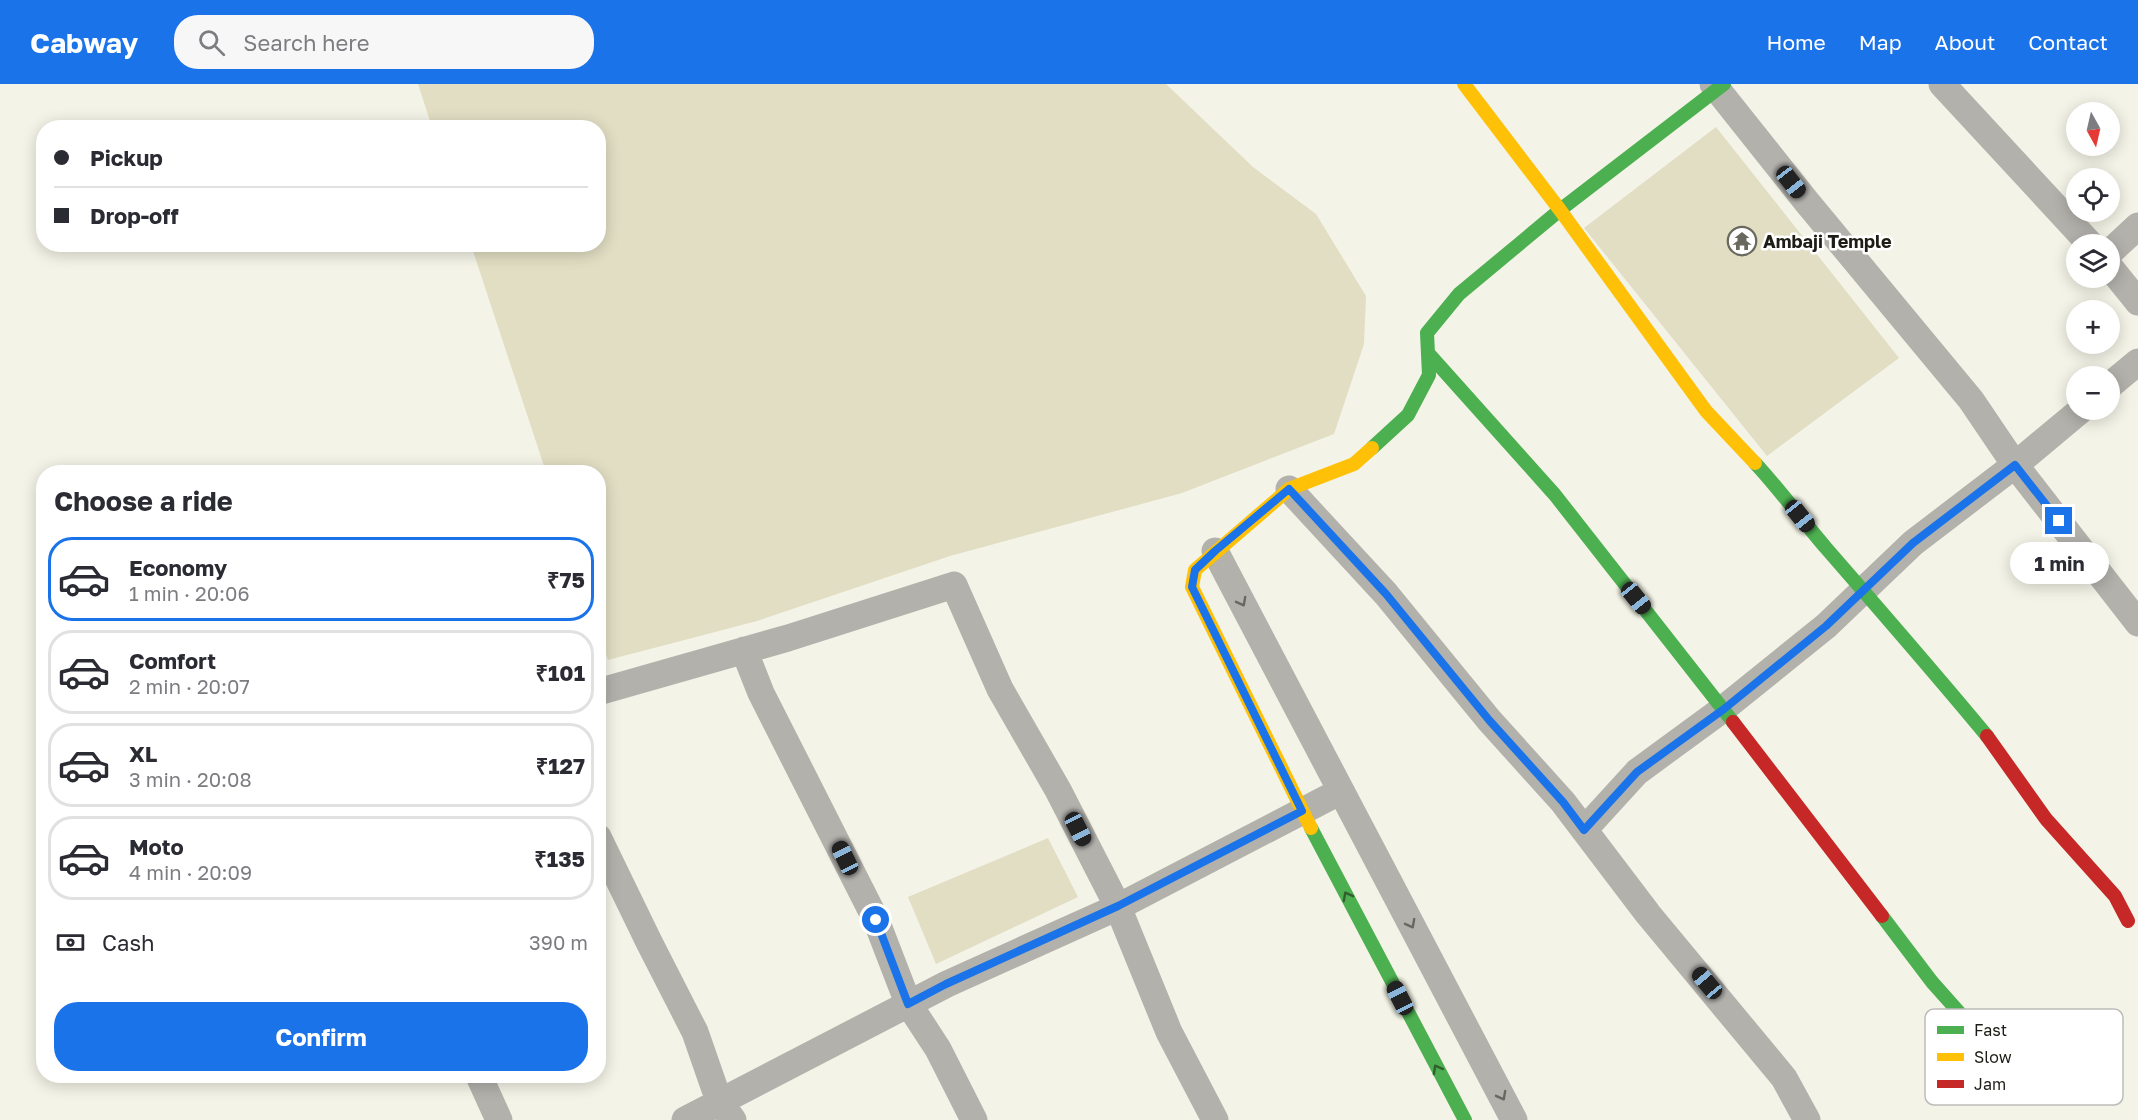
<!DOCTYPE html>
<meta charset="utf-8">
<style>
body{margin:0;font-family:"Golos Text",sans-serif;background:#f7f7f7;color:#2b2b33;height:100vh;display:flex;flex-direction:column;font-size:22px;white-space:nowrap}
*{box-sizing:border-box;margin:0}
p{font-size:20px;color:#7c7c81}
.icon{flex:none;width:33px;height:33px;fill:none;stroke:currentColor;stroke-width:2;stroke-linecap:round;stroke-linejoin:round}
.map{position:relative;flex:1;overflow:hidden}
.panel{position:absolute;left:36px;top:381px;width:570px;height:618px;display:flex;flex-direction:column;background:#fff;border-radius:24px;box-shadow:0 3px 15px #0003}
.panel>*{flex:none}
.banner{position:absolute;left:36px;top:36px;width:570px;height:132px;border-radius:24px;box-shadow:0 3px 15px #0003;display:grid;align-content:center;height:132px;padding:0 18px;background:#fff}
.needle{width:39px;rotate:172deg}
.tools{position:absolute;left:2066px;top:18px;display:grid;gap:12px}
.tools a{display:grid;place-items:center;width:54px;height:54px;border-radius:50%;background:#fff;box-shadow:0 3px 15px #0003;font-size:30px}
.end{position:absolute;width:27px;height:27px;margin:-14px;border:8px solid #1a73e8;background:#fff;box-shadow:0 0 0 3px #fff}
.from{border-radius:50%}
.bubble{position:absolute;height:42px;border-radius:21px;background:#fff;box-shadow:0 3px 15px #0003;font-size:20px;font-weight:700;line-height:42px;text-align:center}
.car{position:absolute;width:18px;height:36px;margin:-18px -9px;border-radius:8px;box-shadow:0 0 4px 2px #0007;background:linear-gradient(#222 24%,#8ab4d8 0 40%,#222 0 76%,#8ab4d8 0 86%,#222 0)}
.banner b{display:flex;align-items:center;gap:21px;height:57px;font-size:22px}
.banner b+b{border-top:2px solid #e1e1e2}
.banner i{width:15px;height:15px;background:#2b2b33}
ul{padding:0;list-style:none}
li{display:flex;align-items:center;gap:18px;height:84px;margin:0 12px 9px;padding:0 6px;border:3px solid #e1e1e2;border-radius:24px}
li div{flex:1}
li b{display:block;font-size:22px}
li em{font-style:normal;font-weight:700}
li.on{border-color:#1a73e8}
li>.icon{width:54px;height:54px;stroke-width:1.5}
h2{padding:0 18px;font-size:27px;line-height:72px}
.pay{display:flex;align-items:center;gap:15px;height:66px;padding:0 18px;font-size:22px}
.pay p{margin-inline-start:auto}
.action{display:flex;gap:12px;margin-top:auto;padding:12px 18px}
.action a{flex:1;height:69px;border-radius:24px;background:#1a73e8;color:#fff;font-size:24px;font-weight:700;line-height:69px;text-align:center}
header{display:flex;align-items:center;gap:36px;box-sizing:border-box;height:84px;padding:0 30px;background:#1a73e8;color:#fff}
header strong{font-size:28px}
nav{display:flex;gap:33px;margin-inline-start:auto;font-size:21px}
.search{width:420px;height:54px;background:#f7f7f7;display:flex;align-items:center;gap:15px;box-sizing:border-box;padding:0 21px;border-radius:24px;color:#7c7c81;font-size:22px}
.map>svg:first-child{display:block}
.green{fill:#e1dec3}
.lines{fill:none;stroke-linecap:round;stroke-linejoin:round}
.street{stroke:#b2b1ac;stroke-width:27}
.fast{stroke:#4caf50;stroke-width:14}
.slow{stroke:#ffc107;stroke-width:14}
.jam{stroke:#c62828;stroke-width:14}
.oneway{stroke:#686861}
.oneway2{stroke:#335f30}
.route{stroke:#1a73e8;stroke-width:8}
.labels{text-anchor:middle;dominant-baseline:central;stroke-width:5;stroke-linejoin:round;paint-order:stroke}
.poi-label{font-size:18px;font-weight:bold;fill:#1f1e16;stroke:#fff;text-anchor:start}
.key{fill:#fff;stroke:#bcbcb9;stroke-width:1.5}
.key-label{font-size:16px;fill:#1f1e16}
</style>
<header>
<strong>Cabway</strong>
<div class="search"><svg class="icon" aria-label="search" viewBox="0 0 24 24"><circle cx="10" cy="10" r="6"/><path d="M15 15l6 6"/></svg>Search here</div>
<nav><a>Home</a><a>Map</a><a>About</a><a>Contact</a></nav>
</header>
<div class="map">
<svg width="2138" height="1036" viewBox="0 0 2138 1036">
<rect width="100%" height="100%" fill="#f4f3e7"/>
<path class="green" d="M418 0H1166L1253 83 1316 130 1366 212 1364 260 1334 350 1182 409 950 472 757 537 608 576 598 547V388H546L471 161 598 160V44L432 43Z
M1716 43 1899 274 1767 372 1584 144Z
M1048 754 1078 813 936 880 908 813Z"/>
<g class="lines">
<path class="street" d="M1713 0 1806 117 1971 316 2015 381 2138 539
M1942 0 2090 160
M2109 169 2138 142
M2109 182 2138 218
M2109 302 2138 278
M1289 405 1386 510 1489 636 1563 718 1648 830 1784 994 1807 1036
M1215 467 1514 1036
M744 566 761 609 876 836 908 919 938 965 974 1036
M598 608 788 554 954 501 1000 605 1058 706 1118 823 1169 948 1215 1036
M1584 746 1637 688 1723 625 1826 542 1913 459 2015 381 2081 326
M598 753 649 858 695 948 719 1017 733 1036
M479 992 499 1036
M685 1036 947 900 1118 823 1341 707"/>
<path class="fast" d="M1428 269 1555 411 1733 638
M1372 364 1408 331 1429 291 1427 249 1459 210 1560 126 1724 0
M1755 379C1780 406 1802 436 1826 464 1880 526 1934 588 1987 652
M1311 744 1465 1036
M1882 832 1932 898 1981 953"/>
<path class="slow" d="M1464 0 1560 126 1706 327 1755 379
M1311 744 1192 503 1195 486 1289 405 1354 380 1372 364"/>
<path class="jam" d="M1733 638 1882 832
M1987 652 2046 735 2115 812 2128 837"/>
</g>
<defs><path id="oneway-chevron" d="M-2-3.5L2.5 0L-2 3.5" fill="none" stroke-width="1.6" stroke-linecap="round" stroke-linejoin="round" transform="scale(1.5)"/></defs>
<g class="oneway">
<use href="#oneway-chevron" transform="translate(1242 518) rotate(62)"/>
<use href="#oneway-chevron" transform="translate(1411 840) rotate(62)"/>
<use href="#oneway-chevron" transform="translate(1502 1012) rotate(62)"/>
</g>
<g class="oneway2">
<use href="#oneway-chevron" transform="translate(1347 812) rotate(-118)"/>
<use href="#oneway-chevron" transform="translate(1437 985) rotate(-119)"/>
</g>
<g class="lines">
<path class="route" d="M876 836 908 920 946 900 1118 822 1302 727 1192 503 1195 486 1215 467 1289 405 1386 510 1489 636 1563 718 1584 746 1637 688 1724 625 1826 542 1913 459 2015 381 2059 437"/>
</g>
<defs>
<g id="temple-ring" transform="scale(1.5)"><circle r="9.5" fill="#fff" stroke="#6a695f" stroke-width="1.5"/><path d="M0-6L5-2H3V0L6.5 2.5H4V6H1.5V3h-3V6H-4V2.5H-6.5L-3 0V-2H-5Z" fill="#6a695f"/></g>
</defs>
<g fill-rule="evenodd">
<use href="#temple-ring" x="1742" y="157"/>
</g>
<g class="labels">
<g class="poi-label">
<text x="1763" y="157">Ambaji Temple</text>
</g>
</g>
<rect x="1925" y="925" width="198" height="96" rx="9" class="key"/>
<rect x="1937" y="942" width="27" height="8" fill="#4caf50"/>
<rect x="1937" y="969" width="27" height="8" fill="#ffc107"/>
<rect x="1937" y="996" width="27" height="8" fill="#c62828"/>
<g class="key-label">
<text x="1974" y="952">Fast</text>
<text x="1974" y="979">Slow</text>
<text x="1974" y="1006">Jam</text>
</g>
</svg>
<div class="tools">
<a><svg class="needle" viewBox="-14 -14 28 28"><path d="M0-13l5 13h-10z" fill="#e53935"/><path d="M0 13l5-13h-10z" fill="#7c7c81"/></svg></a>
<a><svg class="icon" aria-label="locate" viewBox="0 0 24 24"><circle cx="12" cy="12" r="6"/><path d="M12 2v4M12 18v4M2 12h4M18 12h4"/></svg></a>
<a><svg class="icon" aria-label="layers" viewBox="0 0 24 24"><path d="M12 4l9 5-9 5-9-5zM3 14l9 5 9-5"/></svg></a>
<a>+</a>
<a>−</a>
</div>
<i class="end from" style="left:876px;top:836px"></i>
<i class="end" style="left:2059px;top:437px"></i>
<div class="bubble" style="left:2010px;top:458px;width:99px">1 min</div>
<i class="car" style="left:1791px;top:98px;rotate:142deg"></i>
<i class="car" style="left:1800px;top:432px;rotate:141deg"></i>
<i class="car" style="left:1636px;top:514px;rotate:141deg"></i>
<i class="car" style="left:1078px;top:745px;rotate:153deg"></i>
<i class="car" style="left:845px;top:774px;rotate:334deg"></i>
<i class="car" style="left:1707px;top:899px;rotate:320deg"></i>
<i class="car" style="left:1400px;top:914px;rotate:333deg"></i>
<div class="banner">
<b><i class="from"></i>Pickup</b>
<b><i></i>Drop-off</b>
</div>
<section class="panel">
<h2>Choose a ride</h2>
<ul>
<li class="on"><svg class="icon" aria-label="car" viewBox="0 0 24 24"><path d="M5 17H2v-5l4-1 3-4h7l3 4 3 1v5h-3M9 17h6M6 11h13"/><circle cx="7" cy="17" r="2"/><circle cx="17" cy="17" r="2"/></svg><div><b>Economy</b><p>1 min · 20:06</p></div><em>₹75</em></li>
<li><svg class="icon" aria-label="car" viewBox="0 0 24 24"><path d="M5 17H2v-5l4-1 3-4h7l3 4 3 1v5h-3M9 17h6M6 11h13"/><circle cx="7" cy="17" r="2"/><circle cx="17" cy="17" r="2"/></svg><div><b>Comfort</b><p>2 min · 20:07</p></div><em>₹101</em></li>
<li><svg class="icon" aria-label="car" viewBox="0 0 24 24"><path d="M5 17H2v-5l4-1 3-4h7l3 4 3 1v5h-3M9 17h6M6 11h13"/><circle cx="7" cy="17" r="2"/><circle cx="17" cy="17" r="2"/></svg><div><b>XL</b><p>3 min · 20:08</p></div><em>₹127</em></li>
<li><svg class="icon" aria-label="car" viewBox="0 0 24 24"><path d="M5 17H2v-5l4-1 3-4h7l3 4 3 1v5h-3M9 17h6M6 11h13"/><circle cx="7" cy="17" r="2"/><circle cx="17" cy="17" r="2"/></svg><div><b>Moto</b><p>4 min · 20:09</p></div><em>₹135</em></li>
</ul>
<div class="pay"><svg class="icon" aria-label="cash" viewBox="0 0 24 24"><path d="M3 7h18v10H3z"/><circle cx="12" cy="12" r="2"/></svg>Cash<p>390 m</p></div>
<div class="action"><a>Confirm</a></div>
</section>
</div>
